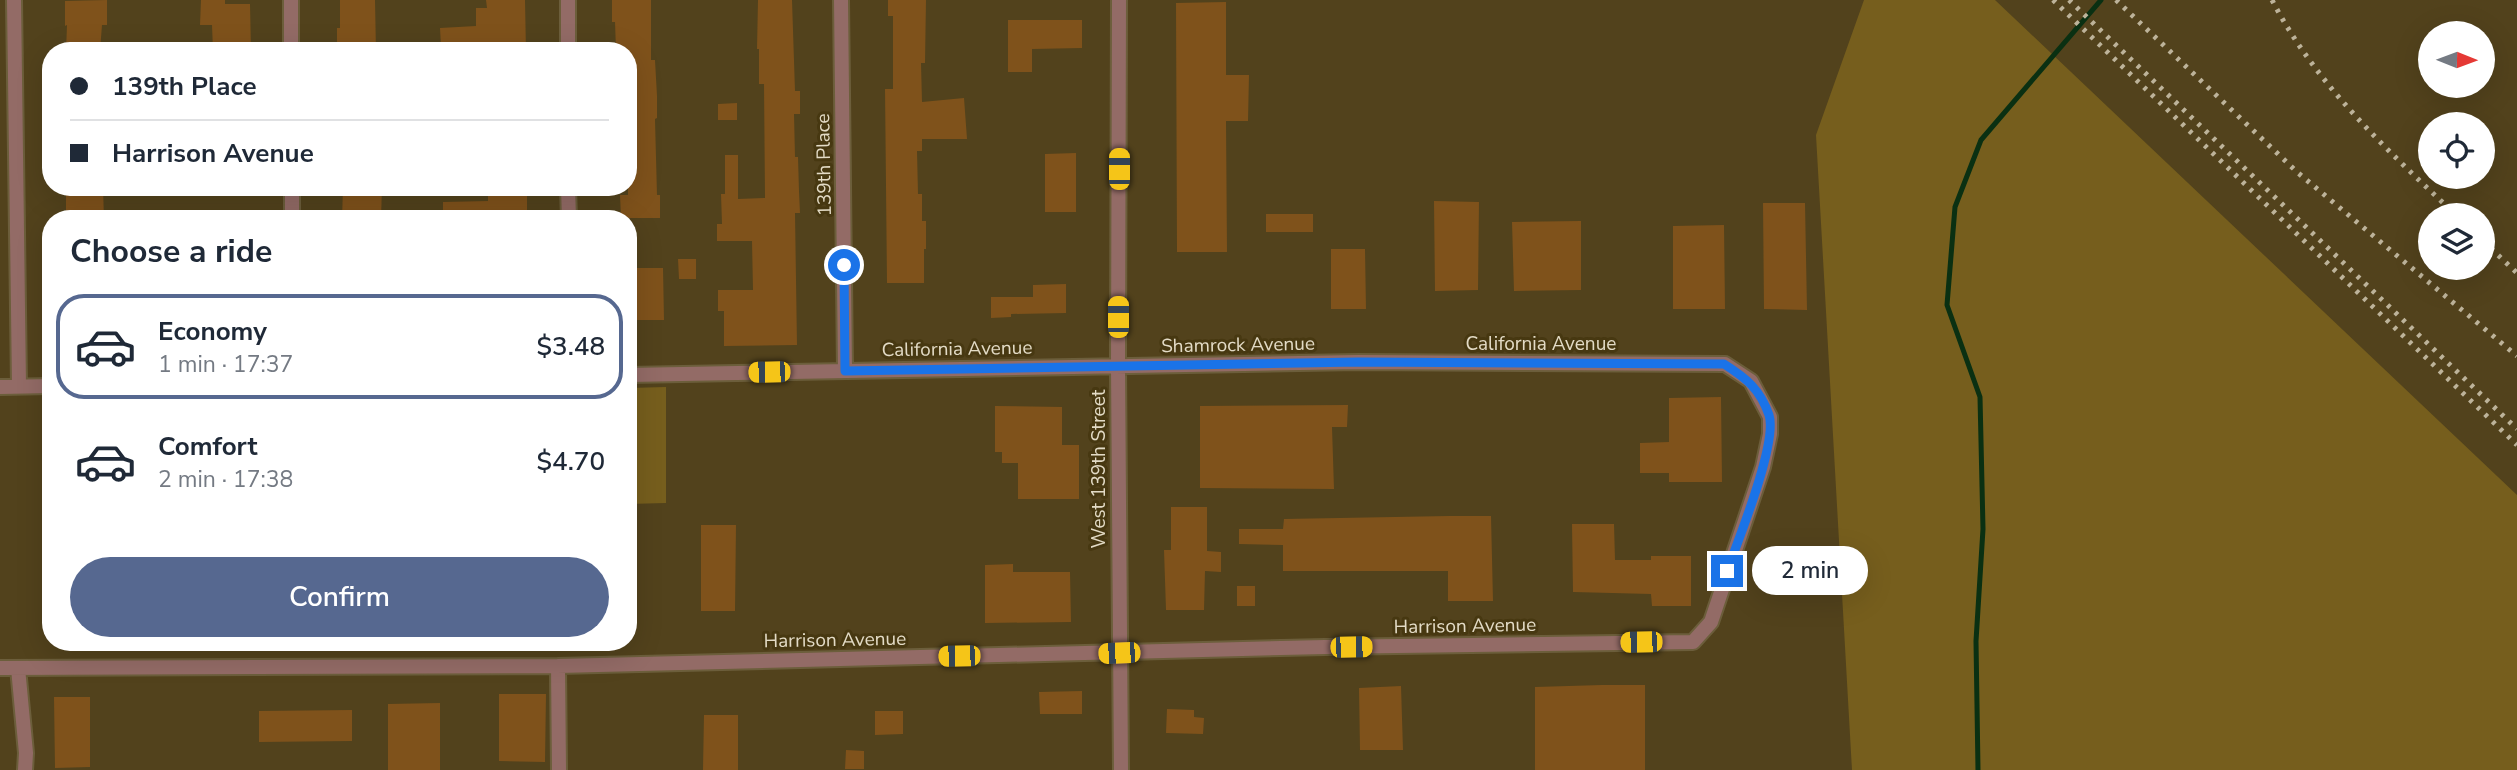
<!DOCTYPE html>
<meta charset="utf-8">
<style>
body{margin:0;font-family:"Nunito Sans",sans-serif;background:#f2f2f3;color:#1f2937;height:100vh;display:flex;flex-direction:column;font-size:26px;white-space:nowrap}
*{box-sizing:border-box;margin:0}
p{font-size:23px;color:#747a83}
.icon{flex:none;width:38px;height:38px;fill:none;stroke:currentColor;stroke-width:2;stroke-linecap:round;stroke-linejoin:round}
.map{position:relative;flex:1;overflow:hidden}
.sheet{position:absolute;left:42px;top:210px;width:595px;height:441px;display:flex;flex-direction:column;background:#fff;border-radius:28px;box-shadow:0 7px 28px #0002}
.sheet>*{flex:none}
.guide{position:absolute;left:42px;top:42px;width:595px;height:154px;border-radius:28px;box-shadow:0 7px 28px #0002;display:grid;align-content:center;height:154px;padding:0 28px;background:#fff}
.needle{width:46px;rotate:91deg}
.buttons{position:absolute;left:2418px;top:21px;display:grid;gap:14px}
.buttons a{display:grid;place-items:center;width:77px;height:77px;border-radius:50%;background:#fff;box-shadow:0 7px 28px #0002;font-size:35px}
.end{position:absolute;width:32px;height:32px;margin:-16px;border:9px solid #1a73e8;background:#fff;box-shadow:0 0 0 4px #fff}
.from{border-radius:50%}
.bubble{position:absolute;height:49px;border-radius:24px;background:#fff;box-shadow:0 7px 28px #0002;font-size:23px;font-weight:600;line-height:49px;text-align:center}
.car{position:absolute;width:21px;height:42px;margin:-21px -10px;border-radius:9px;box-shadow:0 0 5px 2px #0007;background:linear-gradient(#f5c518 24%,#345 0 40%,#f5c518 0 76%,#345 0 86%,#f5c518 0)}
.guide b{display:flex;align-items:center;gap:24px;height:66px;font-size:26px}
.guide b+b{border-top:2px solid #e0e1e3}
.guide i{width:18px;height:18px;background:#1f2937}
ul{padding:0;list-style:none}
li{display:flex;align-items:center;gap:21px;height:105px;margin:0 14px 10px;padding:0 14px;border:4px solid transparent;border-radius:28px}
li div{flex:1}
li b{display:block;font-size:26px}
li em{font-style:normal;font-weight:600}
li.on{border-color:#566890}
li>.icon{width:63px;height:63px;stroke-width:1.5}
h2{padding:0 28px;font-size:32px;line-height:84px}
.cta{display:flex;gap:14px;margin-top:auto;padding:14px 28px}
.cta a{flex:1;height:80px;border-radius:42px;background:#566890;color:#fff;font-size:28px;font-weight:600;line-height:80px;text-align:center}
.map>svg:first-child{display:block}
.green{fill:#765e1d}
.lines{fill:none;stroke-linecap:round;stroke-linejoin:round}
.stream{stroke:#0a3012;stroke-width:5}
.building{fill:#7f521b}
.minor-casing{stroke:#6c5e3b;stroke-width:18}
.minor{stroke:#936b66;stroke-width:14}
.rail{stroke:#bdb39a;stroke-width:5;stroke-dasharray:3.5 7;stroke-linecap:butt}
.route{stroke:#1a73e8;stroke-width:9}
.labels{text-anchor:middle;dominant-baseline:central;stroke-width:6;stroke-linejoin:round;paint-order:stroke}
.street-label{font-size:19px;fill:#e3dbc6;stroke:#473811}
</style>
<div class="map">
<svg width="2517" height="770" viewBox="0 0 2517 770">
<rect width="100%" height="100%" fill="#52421c"/>
<path class="green" d="M1864 0H1995L2517 495V770H1852L1816 135Z
M666 387V503L628 504V388Z"/>
<g class="lines">
<path class="stream" d="M1978 770 1976 641 1983 529 1980 397 1947 305 1955 207 1981 140 2101 0"/>
</g>
<path class="building" d="M107 0V25H102L100 51H66L67 25 65 26V1Z
M201 0H225V4H250L251 51H213L212 25H200Z
M340 0H375L376 51H337V28H340Z
M486 0H525L526 51H488V46L441 47 440 28 476 26V8H487Z
M612 0H651V60H655L657 96V118L655 119 657 195H660V218H621L620 195H628V51H616L615 22H612Z
M758 0H792L795 91H800V114H794L795 157H798L799 191 800 213H795L797 345 724 346V311H718V290H753L752 241H717V224H722L721 194H725V155H738V199L765 198 764 84H759V49H757Z
M888 0H926L925 63H921L922 102 964 98 967 139H922V151H917L918 194H922V221H926V249H924V283H887L885 89H893V16H888Z
M1226 2V75H1249L1248 121H1226L1227 252H1177L1176 3Z
M1008 20H1082V48L1032 49V72H1008Z
M737 103V120H718V104Z
M1076 153V212H1045V154Z
M66 187H103L104 219H66Z
M343 187H382L381 219H342Z
M488 193H527V216H465V219H443V202L488 201Z
M1434 201 1479 202 1478 290 1435 291Z
M1763 203H1805L1807 310 1764 309Z
M1266 214H1313V232H1266Z
M1581 221V290L1514 291 1512 222Z
M1724 225 1725 309H1673V226Z
M1331 249H1365L1366 309H1331Z
M678 259H696V279H679Z
M628 268H663L664 320H628Z
M1066 284V313L1011 314V317L991 318V297H1033V285Z
M1721 397 1722 482H1669V473H1640V443L1669 442V398Z
M1348 405 1347 427H1332L1334 489 1200 488V406Z
M995 406 1062 407V445H1079V499H1018V463H1002V452H995Z
M1171 507H1207V551L1221 552V572L1205 571 1204 610H1166L1164 550H1171Z
M1449 516H1491L1493 601H1448V571H1283V545L1239 544V529H1283L1284 519Z
M1572 524H1614L1615 560H1651V556H1691V606H1652L1651 594 1573 592Z
M701 525H736L735 611H701Z
M1013 564V572H1070L1071 622 985 623V565Z
M1237 586H1255V606H1237Z
M1602 685H1645V770H1535V687Z
M1401 686 1403 750H1360L1359 688Z
M1082 691V714H1040L1039 692Z
M499 694H546L545 762 499 761Z
M54 697H90V767L55 768Z
M440 703V770H388V704Z
M1167 709 1194 710V717L1204 718 1203 734 1166 733Z
M352 710V741L259 742V711Z
M875 711H903V734L875 735Z
M704 715H738V770H703Z
M846 750 864 751V769H845Z"/>
<g class="lines">
<g class="minor-casing">
<path id="minor" d="M14 0 19 386
M291 0V51
M568 0V51
M841 0 845 371
M1119 0 1118 366 1121 770
M292 187V219
M568 187 569 219
M0 387 51 386
M558 666 559 770
M0 668 558 666 1325 647 1693 642 1711 622 1763 467 1770 434V417L1751 381 1725 364 1358 362 628 375
M18 668 26 753 25 770"/>
</g>
<use href="#minor" class="minor"/>
<path class="rail" d="M2053 0 2517 445
M2069 0 2517 429
M2116 0 2297 172 2517 356
M2272 0C2316 85 2387 150 2456 215
M2483 241 2517 273"/>
</g>
<g class="lines">
<path class="route" d="M844 265 845 371 1358 362 1724 364C1746 378 1760 389 1769 415 1778 442 1738 541 1727 571"/>
</g>
<g class="labels">
<g class="street-label">
<text transform="translate(824 165) rotate(-91)">139th Place</text>
<text x="1541" y="344">California Avenue</text>
<text transform="translate(1238 345) rotate(-1)">Shamrock Avenue</text>
<text transform="translate(957 349) rotate(-1)">California Avenue</text>
<text transform="translate(1099 469) rotate(-90)">West 139th Street</text>
<text transform="translate(1465 626) rotate(-1)">Harrison Avenue</text>
<text transform="translate(835 640) rotate(-1)">Harrison Avenue</text>
</g>
</g>
</svg>
<div class="buttons">
<a><svg class="needle" viewBox="-14 -14 28 28"><path d="M0-13l5 13h-10z" fill="#e53935"/><path d="M0 13l5-13h-10z" fill="#747a83"/></svg></a>
<a><svg class="icon" aria-label="locate" viewBox="0 0 24 24"><circle cx="12" cy="12" r="6"/><path d="M12 2v4M12 18v4M2 12h4M18 12h4"/></svg></a>
<a><svg class="icon" aria-label="layers" viewBox="0 0 24 24"><path d="M12 4l9 5-9 5-9-5zM3 14l9 5 9-5"/></svg></a>
</div>
<i class="end from" style="left:844px;top:265px"></i>
<i class="end" style="left:1727px;top:571px"></i>
<div class="bubble" style="left:1752px;top:546px;width:116px">2 min</div>
<i class="car" style="left:1119px;top:169px;rotate:0deg"></i>
<i class="car" style="left:1118px;top:317px;rotate:0deg"></i>
<i class="car" style="left:769px;top:372px;rotate:269deg"></i>
<i class="car" style="left:1641px;top:642px;rotate:269deg"></i>
<i class="car" style="left:1351px;top:647px;rotate:89deg"></i>
<i class="car" style="left:1119px;top:653px;rotate:268deg"></i>
<i class="car" style="left:959px;top:656px;rotate:269deg"></i>
<div class="guide">
<b><i class="from"></i>139th Place</b>
<b><i></i>Harrison Avenue</b>
</div>
<section class="sheet">
<h2>Choose a ride</h2>
<ul>
<li class="on"><svg class="icon" aria-label="car" viewBox="0 0 24 24"><path d="M5 17H2v-5l4-1 3-4h7l3 4 3 1v5h-3M9 17h6M6 11h13"/><circle cx="7" cy="17" r="2"/><circle cx="17" cy="17" r="2"/></svg><div><b>Economy</b><p>1 min · 17:37</p></div><em>$3.48</em></li>
<li><svg class="icon" aria-label="car" viewBox="0 0 24 24"><path d="M5 17H2v-5l4-1 3-4h7l3 4 3 1v5h-3M9 17h6M6 11h13"/><circle cx="7" cy="17" r="2"/><circle cx="17" cy="17" r="2"/></svg><div><b>Comfort</b><p>2 min · 17:38</p></div><em>$4.70</em></li>
</ul>
<div class="cta"><a>Confirm</a></div>
</section>
</div>
